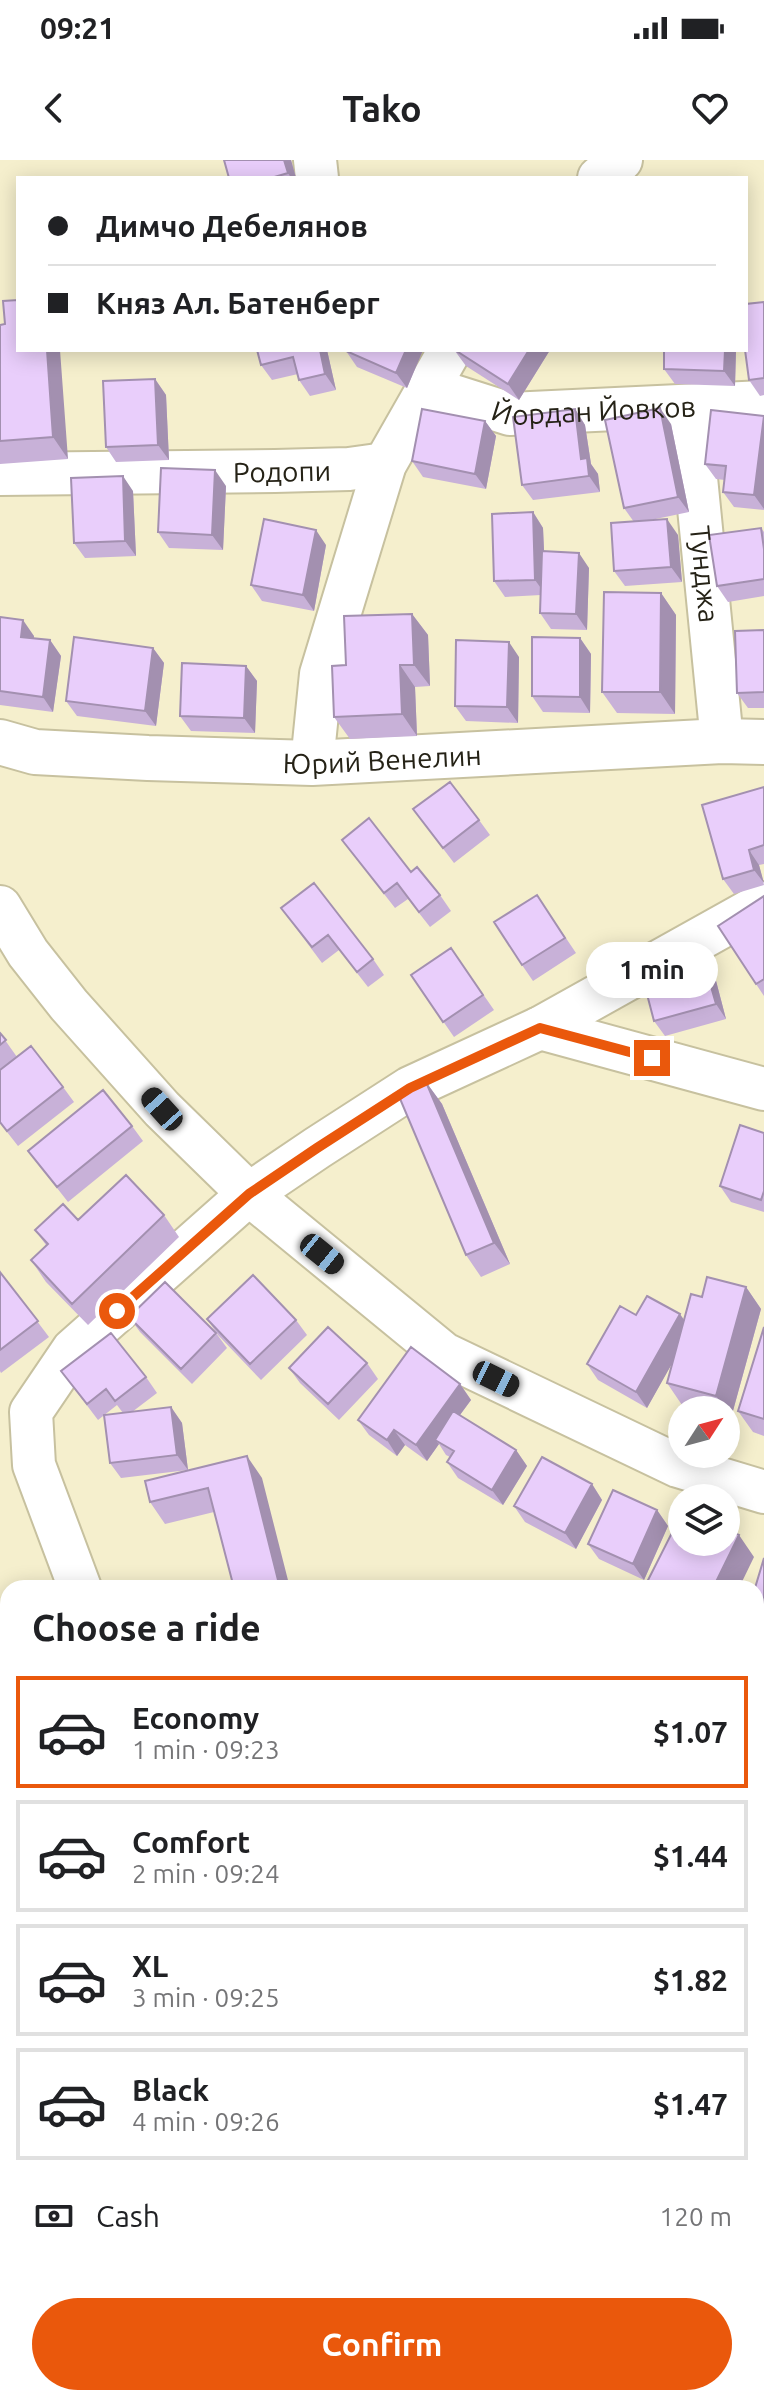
<!DOCTYPE html>
<meta charset="utf-8">
<style>
body{margin:0;font-family:Ubuntu,sans-serif;background:#f6f6f6;color:#202124;height:100vh;display:flex;flex-direction:column;font-size:30px;white-space:nowrap}
*{box-sizing:border-box;margin:0}
p{font-size:26px;color:#757577}
.icon{flex:none;width:44px;height:44px;fill:none;stroke:currentColor;stroke-width:2;stroke-linecap:round;stroke-linejoin:round}
.map{position:relative;flex:1;overflow:hidden}
.sheet{position:absolute;left:0px;top:1420px;width:764px;height:826px;display:flex;flex-direction:column;background:#fff;border-radius:24px 24px 0 0;box-shadow:0 4px 20px #0003}
.sheet>*{flex:none}
.top-card{position:absolute;left:16px;top:16px;width:732px;height:176px;border-radius:0px;box-shadow:0 4px 20px #0003;display:grid;align-content:center;height:176px;padding:0 32px;background:#fff}
.needle{width:52px;rotate:54deg}
.fabs{position:absolute;left:668px;top:1236px;display:grid;gap:16px}
.fabs a{display:grid;place-items:center;width:72px;height:72px;border-radius:50%;background:#fff;box-shadow:0 4px 20px #0003;font-size:40px}
.end{position:absolute;width:36px;height:36px;margin:-18px;border:10px solid #ea580c;background:#fff;box-shadow:0 0 0 4px #fff}
.from{border-radius:50%}
.bubble{position:absolute;height:56px;border-radius:28px;background:#fff;box-shadow:0 4px 20px #0003;font-size:26px;font-weight:600;line-height:56px;text-align:center}
.car{position:absolute;width:24px;height:48px;margin:-24px -12px;border-radius:10px;box-shadow:0 0 6px 2px #0007;background:linear-gradient(#222 24%,#8ab4d8 0 40%,#222 0 76%,#8ab4d8 0 86%,#222 0)}
.top-card b{display:flex;align-items:center;gap:28px;height:76px;font-size:30px}
.top-card b+b{border-top:2px solid #e0e0e0}
.top-card i{width:20px;height:20px;background:#202124}
ul{padding:0;list-style:none}
li{display:flex;align-items:center;gap:24px;height:112px;margin:0 16px 12px;padding:0 16px;border:4px solid #e0e0e0;border-radius:0px}
li div{flex:1}
li b{display:block;font-size:30px}
li em{font-style:normal;font-weight:600}
li.on{border-color:#ea580c}
li>.icon{width:72px;height:72px;stroke-width:1.5}
h2{padding:0 32px;font-size:36px;line-height:96px}
.pay{display:flex;align-items:center;gap:20px;height:88px;padding:0 32px;font-size:30px}
.pay p{margin-inline-start:auto}
.action{display:flex;gap:16px;margin-top:auto;padding:16px 32px}
.action a{flex:1;height:92px;border-radius:48px;background:#ea580c;color:#fff;font-size:32px;font-weight:600;line-height:92px;text-align:center}
.status{display:flex;justify-content:space-between;align-items:center;height:56px;padding:0 40px;background:#fff;direction:ltr}
.status svg{height:22px;fill:currentColor}
header{display:flex;justify-content:space-between;align-items:center;height:104px;padding:0 32px;background:#fff;font-size:36px;font-weight:600}
.map>svg:first-child{display:block}
.lines{fill:none;stroke-linecap:round;stroke-linejoin:round}
.minor-casing{stroke:#c7c19f;stroke-width:46}
.tertiary-casing{stroke:#c7c19f;stroke-width:48}
.minor{stroke:#fff;stroke-width:42}
.tertiary{stroke:#fff;stroke-width:44}
.wall{fill:#c8b1d8}
.shaded-wall{fill:#a390b0}
.building{fill:#e9cefb;stroke:#a390b0;stroke-width:2}
.route{stroke:#ea580c;stroke-width:10}
.labels{text-anchor:middle;dominant-baseline:central;stroke-width:8;stroke-linejoin:round;paint-order:stroke}
.street-label{font-size:28px;fill:#252216;stroke:#fff}
</style>
<div class="status"><b>09:21</b><svg viewBox="0 0 49 12"><path d="M0 12V9h3v3zM5 12V6h3v6zM10 12V3h3v9zM15 12V0h3v12zM26 1h20v11H26zM47 4h2v5h-2z"/></svg></div>
<header><svg class="icon" aria-label="back" viewBox="0 0 24 24"><path d="M15 5l-7 7 7 7"/></svg>Tako<svg class="icon" aria-label="heart" viewBox="0 0 24 24"><path d="M12 20l-8-8c-3-5 5-10 8-4 3-6 11-1 8 4z"/></svg></header>
<div class="map">
<svg width="764" height="2245" viewBox="0 0 764 2245">
<rect width="100%" height="100%" fill="#f5efcd"/>
<g class="lines">
<g class="minor-casing">
<g id="minor">
<path d="M315 0 317 18"/>
<path d="M599 18 621 0"/>
<path id="s1" d="M428 228 510 254 764 242"/>
<path id="s2" d="M689 247 722 581"/>
<path id="s3" d="M0 314 275 311 349 309 385 304"/>
<path d="M312 603 321 514 385 304 450 190"/>
<path d="M0 747 28 793 69 845 162 949 249 1034 444 1194 678 1306 764 1332"/>
<path d="M540 868 764 929"/>
<path d="M80 1428 34 1305 31 1252 73 1190 249 1034 317 988 410 928 540 868 764 743"/>
<path d="M756 1678 764 1676"/>
<path d="M0 2222 8 2209"/>
</g>
</g>
<g class="tertiary-casing">
<g id="tertiary">
<path id="s4" d="M0 582 35 592 148 598 312 603 722 581 764 582"/>
</g>
</g>
<use href="#minor" class="minor"/>
<use href="#tertiary" class="tertiary"/>
</g>
<path class="wall" d="M224 0H291L296 18H229Z
M764 142V235L760 236 749 220Z
M0 165 68 299 0 304Z
M257 190H327L336 230 310 236 299 220 298 214 272 220 261 205Z
M347 190H423L407 228 357 207 346 191Z
M550 190 519 240 466 206 455 191Z
M664 190H736L735 226 675 224 664 209Z
M155 219 166 235 169 300 116 302 106 287Z
M575 249 585 265 591 304 598 314 600 332 533 340 522 325Z
M764 257V350L734 347 723 332 725 320 716 319 705 304Z
M485 261 496 276 486 329 423 317 412 301Z
M671 264 689 352 646 361 678 375 682 422 625 426 614 411 634 362 624 348Z
M226 326 223 390 169 388 158 372Z
M133 331 136 396 85 398 74 383Z
M533 352 543 368 544 391 589 408 587 470 551 469 540 453 541 435 505 437 494 421Z
M761 368 764 372V436L728 442 717 426Z
M326 385 314 451 262 441 251 425Z
M661 433 676 455 675 554 617 553 602 532Z
M412 454 428 475 430 526 415 527 417 576 350 579 334 557 346 505Z
M0 457 34 476V478L50 480 61 496 53 552 0 545Z
M764 470V548H748L737 533Z
M580 478 591 494 590 553 543 552 532 536Z
M153 488 164 503 156 566 77 556 66 541Z
M519 497 518 563 466 561 455 546Z
M246 506 257 521 255 573 191 571 180 556Z
M764 627V704L759 705 764 725 734 734 723 719Z
M413 649 479 660 490 675 454 703Z
M342 680 411 712 440 735 451 751 430 767 408 739 395 748Z
M537 735 576 793 533 821 522 805Z
M764 736V836L756 824Z
M281 748 373 799 384 815 368 827 339 790 322 803Z
M451 788 494 850 454 877 411 815Z
M715 817 726 859 665 876 654 861Z
M0 873 17 897 63 927 74 942 18 986 0 963Z
M426 922 442 944 510 1104 481 1117 466 1095Z
M132 966 143 981 68 1042 28 991Z
M764 973V1052L731 1042 720 1026Z
M164 1055 179 1077 88 1165 46 1122 31 1100 46 1085 35 1070Z
M0 1112 49 1177 1 1213 0 1211Z
M746 1127 761 1149 731 1258 726 1257V1250H702L682 1245 667 1223 673 1201 647 1248 598 1220 587 1204 684 1160 702 1137Z
M129 1157 216 1173 227 1188 192 1224 140 1172Z
M207 1159 296 1160 307 1175 261 1220 218 1175Z
M764 1167V1276L753 1272 738 1251Z
M367 1203 378 1219 339 1260 300 1223 289 1208Z
M61 1211 146 1217 157 1233 132 1252 171 1247 182 1263 188 1310 121 1318 110 1303 123 1253 117 1245 98 1260Z
M460 1224 471 1240 460 1255 516 1290 527 1306 503 1345 458 1318 447 1302 450 1297 446 1295 439 1284 427 1301 405 1285 397 1296 369 1275 358 1260Z
M262 1318 214 1352 165 1364 150 1342 145 1321Z
M592 1324 602 1340 576 1389 525 1362 514 1346Z
M657 1350 668 1366 644 1420 599 1399 588 1384Z
M764 1398V1489L759 1488 756 1484V1428Z
M0 2036 8 2047V2114H7L8 2115V2168H0Z"/>
<path class="shaded-wall" d="M284 0H291L296 18H291L288 13Z
M47 190H60L68 299 53 277Z
M320 190H327L336 230 325 214Z
M406 190H423L407 228 396 213Z
M529 190H550L519 240 508 224Z
M725 190H736L735 226 724 211Z
M155 219 166 235 169 300 158 285Z
M660 248 671 264 689 352 678 337Z
M575 249 585 265 591 304 598 314 600 332 589 316 581 299Z
M764 257V349L754 335Z
M485 261 496 276 486 329 475 314Z
M215 310 226 326 223 390 212 375Z
M123 316 133 331 136 396 125 381Z
M533 352 543 368 546 435 535 420Z
M667 359 678 375 682 422 671 407Z
M316 370 326 385 314 451 303 435Z
M579 393 589 408 587 470 576 454Z
M661 433 676 455 675 554 660 532Z
M412 454 428 475 430 526 414 505Z
M23 460 34 476 32 492 21 477Z
M580 478 591 494 590 553 580 537Z
M50 480 61 496 53 552 43 537Z
M509 482 519 497 518 563 507 547Z
M153 488 164 503 156 566 145 551Z
M400 505 415 527 417 576 402 554Z
M246 506 257 521 255 573 244 558Z
M749 690 759 705 764 723 754 710Z
M704 802 715 817 726 859 716 844Z
M426 922 442 944 510 1104 494 1083Z
M746 1127 761 1149 731 1258 716 1236Z
M680 1154 691 1170 647 1248 636 1232Z
M460 1224 471 1240 440 1282 435 1280 439 1284 427 1301 416 1285Z
M171 1247 182 1263 188 1310 177 1295Z
M394 1270 405 1285 397 1296 387 1280Z
M516 1290 527 1306 503 1345 492 1330Z
M247 1296 262 1318 290 1428H280Z
M592 1324 602 1340 576 1389 565 1373Z
M657 1350 668 1366 644 1420 633 1404Z
M739 1375 754 1397 739 1428H713Z
M1 2036 8 2047V2074Z
M6 2113 8 2115V2159L4 2153Z"/>
<path class="building" d="M224 0H284L288 13 271 18H229Z
M18 140V190H47L53 277 0 281V165L5 164 3 141Z
M764 142V218L749 220 745 190H746V144Z
M257 190H320L325 214 299 220 293 197 261 205Z
M347 190H406L396 213 346 191Z
M455 190H529L508 224Z
M664 190H725L724 211 664 209Z
M155 219 158 285 106 287 103 221Z
M660 248 678 337 624 348 605 260Z
M422 249 485 261 475 314 412 301Z
M575 249 581 299 587 298 589 316 522 325 513 257Z
M711 250 764 256 754 335 723 332 726 306 705 304Z
M161 308 215 310 212 375 158 372Z
M123 316 125 381 74 383 71 318Z
M533 352 535 420 494 421 492 354Z
M264 359 316 370 303 435 251 425Z
M667 359 671 407 614 411 611 363Z
M761 368 764 389V419L717 426 709 375Z
M542 391 579 393 576 454 540 453Z
M604 432 661 433 660 532H602Z
M412 454 414 505H400L402 554 334 557 332 506 346 505 344 456Z
M0 457 23 460 21 477 50 480 43 537 0 531Z
M764 470V532L737 533 735 471Z
M74 477 153 488 145 551 66 541Z
M532 477 580 478V537L532 536Z
M456 480 509 482 507 547 455 546Z
M182 503 246 506 244 558 180 556Z
M450 622 479 660 443 688 413 649Z
M764 627V685L749 690 754 710 723 719 702 645Z
M369 658 411 712 417 707 440 735 419 752 397 723 384 733 342 680Z
M314 723 373 799 357 812 328 775 312 787 281 748Z
M537 735 565 778 522 805 494 762Z
M764 736V819L756 824 718 766Z
M451 788 483 835 443 862 411 815Z
M704 802 716 844 654 861 643 819Z
M0 873 6 880 0 885Z
M31 886 63 927 7 971 0 962V910Z
M426 922 494 1083 466 1095 398 934Z
M103 930 132 966 57 1027 28 991Z
M740 965 764 973V1031L761 1040 720 1026Z
M126 1015 164 1055 72 1144 31 1100 48 1084 35 1070 63 1044 78 1060Z
M0 1112 38 1161 0 1190Z
M253 1115 296 1160 250 1204 207 1159Z
M707 1117 746 1127 716 1236 667 1223 691 1134 702 1137Z
M165 1122 216 1173 181 1209 129 1157Z
M647 1136 680 1154 636 1232 587 1204 620 1146 636 1155Z
M328 1167 367 1203 328 1244 289 1208Z
M764 1167V1259L738 1251Z
M111 1173 146 1217 115 1241 106 1229 87 1244 61 1211Z
M411 1187 460 1224 416 1285 394 1270 387 1280 358 1260Z
M171 1247 177 1295 110 1303 104 1255Z
M453 1251 516 1290 492 1330 447 1302 454 1291 435 1280Z
M247 1296 280 1428H234L208 1328 150 1342 145 1321Z
M542 1297 592 1324 565 1373 514 1346Z
M613 1330 657 1350 633 1404 588 1384Z
M682 1353V1382H726V1369L739 1375 713 1428H644Z
M764 1398V1472L756 1470V1428H755Z
M8 1964V1997L2 1965Z
M0 2036 8 2074V2096L0 2098Z
M0 2112 6 2113 4 2153H0Z"/>
<g class="lines">
<path class="route" d="M117 1151 249 1034 317 988 410 928 540 868 652 898"/>
</g>
<g class="labels">
<g class="street-label">
<text stroke="none"><textPath href="#s1" startOffset="170">Йордан Йовков</textPath></text>
<text stroke="none"><textPath href="#s3" startOffset="282">Родопи</textPath></text>
<text stroke="none"><textPath href="#s2" startOffset="168">Тунджа</textPath></text>
<text stroke="none"><textPath href="#s4" startOffset="384">Юрий Венелин</textPath></text>
</g>
</g>
</svg>
<div class="fabs">
<a><svg class="needle" viewBox="-14 -14 28 28"><path d="M0-13l5 13h-10z" fill="#e53935"/><path d="M0 13l5-13h-10z" fill="#757577"/></svg></a>
<a><svg class="icon" aria-label="layers" viewBox="0 0 24 24"><path d="M12 4l9 5-9 5-9-5zM3 14l9 5 9-5"/></svg></a>
</div>
<i class="end from" style="left:117px;top:1151px"></i>
<i class="end" style="left:652px;top:898px"></i>
<div class="bubble" style="left:586px;top:782px;width:132px">1 min</div>
<i class="car" style="left:162px;top:949px;rotate:318deg"></i>
<i class="car" style="left:322px;top:1094px;rotate:129deg"></i>
<i class="car" style="left:496px;top:1219px;rotate:116deg"></i>
<div class="top-card">
<b><i class="from"></i>Димчо Дебелянов</b>
<b><i></i>Княз Ал. Батенберг</b>
</div>
<section class="sheet">
<h2>Choose a ride</h2>
<ul>
<li class="on"><svg class="icon" aria-label="car" viewBox="0 0 24 24"><path d="M5 17H2v-5l4-1 3-4h7l3 4 3 1v5h-3M9 17h6M6 11h13"/><circle cx="7" cy="17" r="2"/><circle cx="17" cy="17" r="2"/></svg><div><b>Economy</b><p>1 min · 09:23</p></div><em>$1.07</em></li>
<li><svg class="icon" aria-label="car" viewBox="0 0 24 24"><path d="M5 17H2v-5l4-1 3-4h7l3 4 3 1v5h-3M9 17h6M6 11h13"/><circle cx="7" cy="17" r="2"/><circle cx="17" cy="17" r="2"/></svg><div><b>Comfort</b><p>2 min · 09:24</p></div><em>$1.44</em></li>
<li><svg class="icon" aria-label="car" viewBox="0 0 24 24"><path d="M5 17H2v-5l4-1 3-4h7l3 4 3 1v5h-3M9 17h6M6 11h13"/><circle cx="7" cy="17" r="2"/><circle cx="17" cy="17" r="2"/></svg><div><b>XL</b><p>3 min · 09:25</p></div><em>$1.82</em></li>
<li><svg class="icon" aria-label="car" viewBox="0 0 24 24"><path d="M5 17H2v-5l4-1 3-4h7l3 4 3 1v5h-3M9 17h6M6 11h13"/><circle cx="7" cy="17" r="2"/><circle cx="17" cy="17" r="2"/></svg><div><b>Black</b><p>4 min · 09:26</p></div><em>$1.47</em></li>
</ul>
<div class="pay"><svg class="icon" aria-label="cash" viewBox="0 0 24 24"><path d="M3 7h18v10H3z"/><circle cx="12" cy="12" r="2"/></svg>Cash<p>120 m</p></div>
<div class="action"><a>Confirm</a></div>
</section>
</div>
